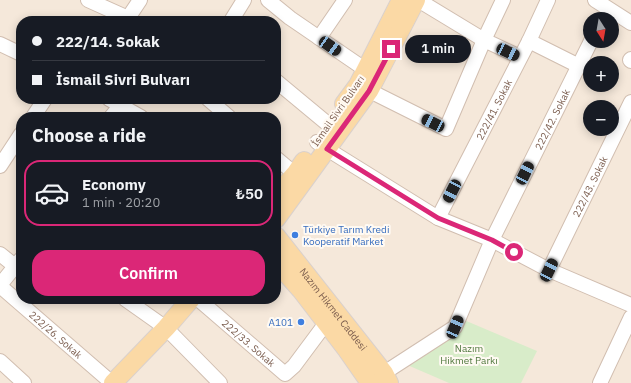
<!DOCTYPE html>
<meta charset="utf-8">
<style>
body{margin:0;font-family:"IBM Plex Sans",sans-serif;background:#242831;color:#f1f3f6;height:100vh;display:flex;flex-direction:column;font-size:15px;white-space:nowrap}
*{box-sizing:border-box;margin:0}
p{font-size:13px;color:#9ea1a6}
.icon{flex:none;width:22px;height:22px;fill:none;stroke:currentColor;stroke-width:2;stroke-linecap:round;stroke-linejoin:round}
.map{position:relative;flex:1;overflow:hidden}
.side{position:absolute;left:16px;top:112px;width:265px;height:192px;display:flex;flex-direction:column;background:#171b24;border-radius:16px;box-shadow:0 2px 10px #0003}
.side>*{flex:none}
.hud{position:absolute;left:16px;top:16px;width:265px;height:88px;border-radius:16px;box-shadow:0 2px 10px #0003;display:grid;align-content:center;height:88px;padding:0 16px;background:#171b24}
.needle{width:26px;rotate:169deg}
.fabs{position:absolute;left:583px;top:12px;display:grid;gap:8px}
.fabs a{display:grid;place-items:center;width:36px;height:36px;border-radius:50%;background:#171b24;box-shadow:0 2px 10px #0003;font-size:20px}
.end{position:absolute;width:18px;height:18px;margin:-9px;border:5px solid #db2777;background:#fff;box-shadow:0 0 0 2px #fff}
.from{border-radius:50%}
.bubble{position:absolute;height:28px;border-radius:14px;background:#171b24;box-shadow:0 2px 10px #0003;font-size:13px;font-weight:600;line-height:28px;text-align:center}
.car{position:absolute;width:12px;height:24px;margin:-12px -6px;border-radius:5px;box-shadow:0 0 3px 1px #0007;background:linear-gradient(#222 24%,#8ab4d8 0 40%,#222 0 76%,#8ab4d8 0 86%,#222 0)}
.hud b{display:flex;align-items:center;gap:14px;height:38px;font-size:15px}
.hud b+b{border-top:1px solid #363941}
.hud i{width:10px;height:10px;background:#f1f3f6}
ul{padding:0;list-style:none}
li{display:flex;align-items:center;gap:12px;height:66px;margin:0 8px 6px;padding:0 8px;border:2px solid transparent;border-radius:16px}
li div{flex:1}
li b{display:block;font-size:15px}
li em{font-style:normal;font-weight:600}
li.active{border-color:#db2777}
li>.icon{width:36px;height:36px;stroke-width:1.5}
h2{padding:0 16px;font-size:18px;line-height:48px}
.action{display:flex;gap:8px;margin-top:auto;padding:8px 16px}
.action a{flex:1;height:46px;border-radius:16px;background:#db2777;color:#fff;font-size:16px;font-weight:600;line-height:46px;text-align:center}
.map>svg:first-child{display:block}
.residential{fill:#f5e8da;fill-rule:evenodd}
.green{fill:#d8ecc9}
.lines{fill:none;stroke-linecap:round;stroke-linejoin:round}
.minor-casing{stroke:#d1beb0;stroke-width:16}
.major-casing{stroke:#dad1cd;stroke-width:20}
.minor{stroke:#fff;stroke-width:14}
.major{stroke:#fbd9a5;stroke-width:18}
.route{stroke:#db2777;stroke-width:5}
.shop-dot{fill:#3f7fe0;stroke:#fffaf3;stroke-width:1.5}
.labels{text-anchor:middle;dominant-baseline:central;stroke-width:4;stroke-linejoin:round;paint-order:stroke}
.street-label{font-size:10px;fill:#7a5c4d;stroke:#fffaf3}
.shop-label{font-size:10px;fill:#366cbe;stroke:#fffaf3;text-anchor:start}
.park-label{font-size:10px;fill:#537a41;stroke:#fffaf3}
</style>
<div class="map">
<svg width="631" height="383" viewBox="0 0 631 383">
<rect width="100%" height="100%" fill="#fdf6ec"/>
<path class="residential" d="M0 0H631V383H0ZM590 19H612V41H590ZM21 21H276V99H21ZM590 63H612V85H590ZM590 107H612V129H590ZM21 117H276V299H21Z"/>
<path class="green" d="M464 320 537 351 521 383H449L405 364Z"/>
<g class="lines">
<g class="minor-casing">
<g id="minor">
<path d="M88 0 128 18"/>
<path d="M268 0 290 18 366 70"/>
<path d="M418 0 484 40 503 0"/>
<path d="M595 0 631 23"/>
<path d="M126 21 140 0"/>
<path d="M231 21 244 0"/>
<path d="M319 38 345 0"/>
<path d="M529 41 579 66"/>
<path d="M0 44 21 54"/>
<path d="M631 59 630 60 631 61"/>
<path d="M276 81 329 125"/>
<path d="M360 86 446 129 484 40 520 57"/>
<path d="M109 99 141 117"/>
<path d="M208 99 229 117"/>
<path d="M33 117 45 99"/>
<path d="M111 117 120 106"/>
<path d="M317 142 327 149 438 218 492 240 549 270 631 305"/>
<path d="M276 158 295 174"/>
<path d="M0 166 21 134"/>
<path id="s1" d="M438 218 529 41 548 0"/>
<path d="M0 254 15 266"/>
<path id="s2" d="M549 270 631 102"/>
<path d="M0 285 21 259"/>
<path id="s3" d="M0 286 112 383"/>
<path d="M125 299 166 328 220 383"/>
<path id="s4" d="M198 299 285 374 294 366 326 323"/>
<path d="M0 361 24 383"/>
<path id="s5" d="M384 373 455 327 492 240 591 41"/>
<path d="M600 383 631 317"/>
</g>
</g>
<g class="major-casing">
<g id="major">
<path d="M344 104 358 85 401 0"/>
<path d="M276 196 295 174 304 161"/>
<path d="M276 219 369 91 416 0"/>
<path id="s6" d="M276 236 384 373 389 383"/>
<path d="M276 262 301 290 347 350 370 383"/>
<path d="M113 383 166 328 191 299"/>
</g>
</g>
<use href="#minor" class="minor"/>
<use href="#major" class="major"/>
</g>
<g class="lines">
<path class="route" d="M391 49 369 91 327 149 438 218 492 240 514 252"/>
</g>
<g class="shop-dot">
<circle cx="295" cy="235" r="4"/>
<circle cx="301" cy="322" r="4"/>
</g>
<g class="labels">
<g class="street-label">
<text stroke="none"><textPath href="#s1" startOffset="122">222/41. Sokak</textPath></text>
<text transform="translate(338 111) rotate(-55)">İsmail Sivri Bulvarı</text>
<text stroke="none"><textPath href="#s5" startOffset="314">222/42. Sokak</textPath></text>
<text stroke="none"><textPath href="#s2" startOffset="93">222/43. Sokak</textPath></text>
<text stroke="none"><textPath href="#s6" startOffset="93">Nazım Hikmet Caddesi</textPath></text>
<text stroke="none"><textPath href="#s3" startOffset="74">222/26. Sokak</textPath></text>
<text stroke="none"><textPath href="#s4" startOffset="67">222/33. Sokak</textPath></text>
</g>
<g class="shop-label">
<text x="303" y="229">Türkiye Tarım Kredi<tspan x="303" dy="12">Kooperatif Market</tspan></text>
<text x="293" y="322" text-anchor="end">A101</text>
</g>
<g class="park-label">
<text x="469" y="348">Nazım<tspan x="469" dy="12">Hikmet Parkı</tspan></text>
</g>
</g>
</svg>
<div class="fabs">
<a><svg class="needle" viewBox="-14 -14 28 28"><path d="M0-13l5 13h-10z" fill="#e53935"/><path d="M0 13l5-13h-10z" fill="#9ea1a6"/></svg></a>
<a>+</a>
<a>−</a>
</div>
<i class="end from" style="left:514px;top:252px"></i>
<i class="end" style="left:391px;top:49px"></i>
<div class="bubble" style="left:405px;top:35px;width:66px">1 min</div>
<i class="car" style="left:330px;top:46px;rotate:125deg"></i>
<i class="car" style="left:508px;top:52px;rotate:115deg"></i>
<i class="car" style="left:433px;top:123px;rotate:296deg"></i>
<i class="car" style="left:525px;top:173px;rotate:26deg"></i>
<i class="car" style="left:452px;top:191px;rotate:207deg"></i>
<i class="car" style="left:549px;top:270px;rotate:26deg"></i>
<i class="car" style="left:455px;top:327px;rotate:23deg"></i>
<div class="hud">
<b><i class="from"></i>222/14. Sokak</b>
<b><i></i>İsmail Sivri Bulvarı</b>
</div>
<section class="side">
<h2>Choose a ride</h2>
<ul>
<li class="active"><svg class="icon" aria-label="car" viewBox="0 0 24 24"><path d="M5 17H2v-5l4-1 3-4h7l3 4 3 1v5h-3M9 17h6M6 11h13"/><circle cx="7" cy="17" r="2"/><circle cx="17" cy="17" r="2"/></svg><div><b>Economy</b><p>1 min · 20:20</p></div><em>₺50</em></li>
</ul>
<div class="action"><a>Confirm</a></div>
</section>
</div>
